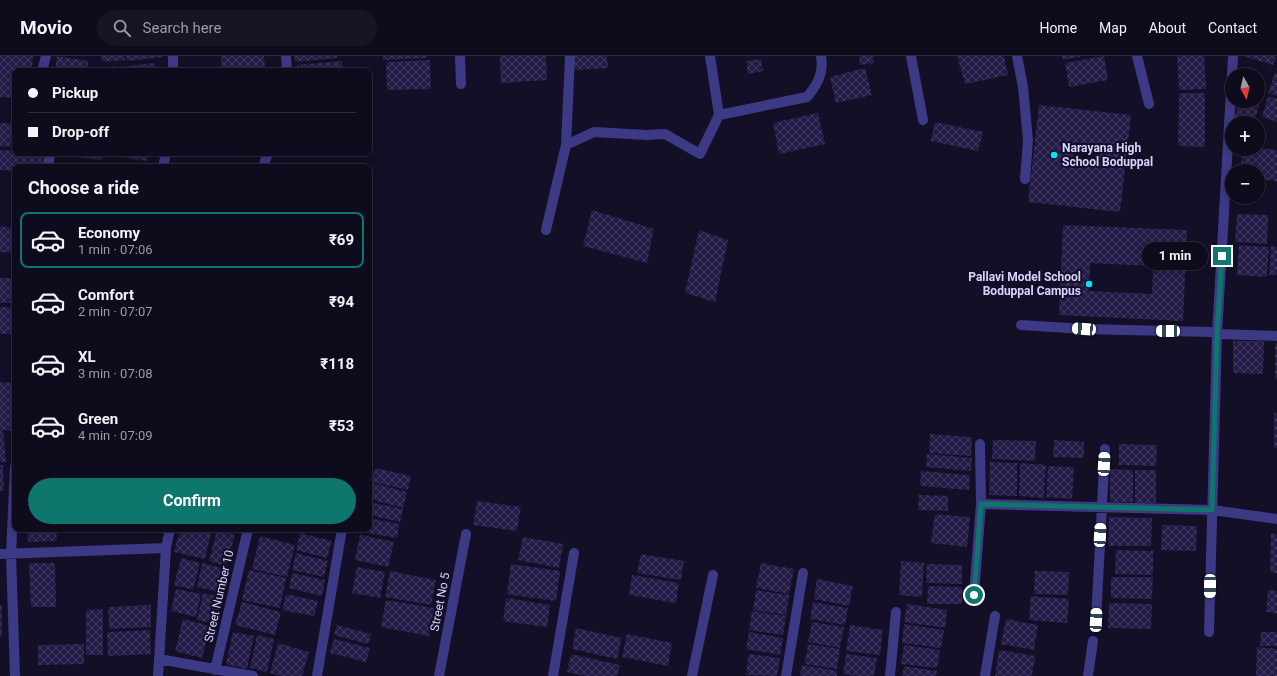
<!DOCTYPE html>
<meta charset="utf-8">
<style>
body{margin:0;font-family:Roboto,sans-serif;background:#171425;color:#f1f3f6;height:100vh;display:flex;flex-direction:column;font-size:15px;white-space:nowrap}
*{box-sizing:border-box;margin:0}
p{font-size:13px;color:#9b9ba3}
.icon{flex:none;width:22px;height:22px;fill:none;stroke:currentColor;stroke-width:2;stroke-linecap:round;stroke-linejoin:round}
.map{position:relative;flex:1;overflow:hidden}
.panel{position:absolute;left:12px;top:108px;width:360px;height:368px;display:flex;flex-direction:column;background:#0e0b1c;border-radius:8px;box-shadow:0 2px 10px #0003,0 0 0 1px #2e2b3b}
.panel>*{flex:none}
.banner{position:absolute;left:12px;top:12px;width:360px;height:88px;border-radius:8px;box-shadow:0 2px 10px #0003,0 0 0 1px #2e2b3b;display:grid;align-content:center;height:88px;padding:0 16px;background:#0e0b1c}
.needle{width:26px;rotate:172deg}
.controls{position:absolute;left:1225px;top:12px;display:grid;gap:8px}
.controls a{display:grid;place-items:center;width:40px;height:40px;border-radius:50%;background:#0e0b1c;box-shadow:0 2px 10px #0003,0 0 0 1px #2e2b3b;font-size:20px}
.end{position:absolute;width:18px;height:18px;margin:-9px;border:5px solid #0f766e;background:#fff;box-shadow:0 0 0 2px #fff}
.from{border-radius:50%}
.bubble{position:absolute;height:28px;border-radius:14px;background:#0e0b1c;box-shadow:0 2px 10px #0003,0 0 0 1px #2e2b3b;font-size:13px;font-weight:700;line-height:28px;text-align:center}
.car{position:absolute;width:12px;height:24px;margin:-12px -6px;border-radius:5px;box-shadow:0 0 3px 1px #0007;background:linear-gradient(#fff 24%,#345 0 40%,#fff 0 76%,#345 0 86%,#fff 0)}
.banner b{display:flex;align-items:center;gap:14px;height:38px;font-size:15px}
.banner b+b{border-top:1px solid #2e2b3b}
.banner i{width:10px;height:10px;background:#f1f3f6}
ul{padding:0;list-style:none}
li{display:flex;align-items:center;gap:12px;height:56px;margin:0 8px 6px;padding:0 8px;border:2px solid transparent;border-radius:8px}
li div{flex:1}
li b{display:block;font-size:15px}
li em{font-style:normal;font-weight:700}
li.active{border-color:#0f766e}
li>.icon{width:36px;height:36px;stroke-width:1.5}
h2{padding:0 16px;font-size:18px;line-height:48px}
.cta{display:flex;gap:8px;margin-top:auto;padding:8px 16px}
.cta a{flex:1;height:46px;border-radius:24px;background:#0f766e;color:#fff;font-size:16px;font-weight:700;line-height:46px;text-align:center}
header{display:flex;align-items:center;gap:24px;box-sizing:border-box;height:56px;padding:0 20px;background:#0e0b1c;border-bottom:1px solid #2e2b3b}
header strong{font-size:19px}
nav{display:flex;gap:22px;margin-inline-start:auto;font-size:14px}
.search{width:280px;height:36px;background:#171425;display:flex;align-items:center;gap:10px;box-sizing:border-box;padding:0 14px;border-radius:22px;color:#9b9ba3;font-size:15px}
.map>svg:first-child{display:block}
.building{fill:url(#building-cross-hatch);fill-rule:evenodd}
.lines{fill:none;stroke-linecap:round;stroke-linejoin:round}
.minor{stroke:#3d3a85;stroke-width:10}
.route{stroke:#0f766e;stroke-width:5}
.poi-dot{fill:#00e5ff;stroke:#130f26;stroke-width:1.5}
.labels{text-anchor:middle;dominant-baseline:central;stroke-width:4;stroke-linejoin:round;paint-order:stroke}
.poi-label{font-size:12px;font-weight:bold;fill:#d9d4ff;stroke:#130f26;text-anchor:start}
.street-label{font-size:12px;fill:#d9d4ff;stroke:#130f26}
</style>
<header>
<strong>Movio</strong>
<div class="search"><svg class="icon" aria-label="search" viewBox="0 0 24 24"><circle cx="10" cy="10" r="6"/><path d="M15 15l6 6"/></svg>Search here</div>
<nav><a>Home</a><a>Map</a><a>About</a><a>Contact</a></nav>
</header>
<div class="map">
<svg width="1277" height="620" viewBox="0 0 1277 620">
<defs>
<pattern id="building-cross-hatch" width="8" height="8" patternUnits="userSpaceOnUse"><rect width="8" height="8" fill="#241b47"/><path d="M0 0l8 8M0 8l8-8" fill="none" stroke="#433b63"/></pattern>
</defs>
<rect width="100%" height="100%" fill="#130f26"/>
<path class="building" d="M0 0H33L32 15H15V42L0 41Z
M57 0 88 5 87 15H55Z
M101 0H124L125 4 102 6Z
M126 0H163V1L127 5Z
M221 0H264L265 12 222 15Z
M294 0H337V2L295 6Z
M383 0H427V2L383 4Z
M500 0H546L547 24 501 27Z
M574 0H607L608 12 575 14Z
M859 0H873L874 7 860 9Z
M957 0H1004L1008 19 965 28Z
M1062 0H1080V1L1062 4Z
M1104 0 1108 24 1069 31 1065 7Z
M1177 0H1204L1206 33 1179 34Z
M1244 0H1276L1273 9Z
M761 3 763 15 748 18 746 5Z
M430 4 431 33 387 34 386 6Z
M342 5 343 15H298L297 9Z
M154 7 155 15H122L121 11Z
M116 10 117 15H93V14Z
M865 12 872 39 836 47 830 21Z
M1275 17H1277V40L1268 37Z
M1258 30 1264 32 1254 67H1233L1239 45H1258Z
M1179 37H1205V91L1178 90Z
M1268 40 1277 43V66L1262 61Z
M1039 49 1131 59 1120 156 1028 146ZM1075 86 1097 89 1094 111 1073 108Z
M818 57 825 88 779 98 773 67Z
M935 66 983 76 978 95 931 85Z
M0 67H12L10 91 0 90Z
M1258 92 1277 94V125L1258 123V115H1240L1243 93H1258Z
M0 94 15 95V97H44L43 111H15V115L0 114Z
M62 97H102V104L62 99Z
M108 97H148L147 105 108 99Z
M592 154 654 173 647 207 583 190Z
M1237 158 1268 159 1267 188 1235 186Z
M1063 169 1187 174 1183 265 1059 259ZM1090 207 1153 210 1152 238 1089 235Z
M0 170 15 172V197L0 196Z
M699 174 728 184 715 246 685 237Z
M1239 189 1269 191 1267 221 1237 219Z
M1271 190 1277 191V219H1269Z
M0 222H15V247H0Z
M0 251H15V278H0Z
M1233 285H1264L1263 318 1233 317Z
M1275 287H1277V323H1275Z
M0 326 15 327V375L0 374Z
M1274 357H1277V392H1274Z
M3 374 6 406H0V375Z
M930 378 972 381 971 400 929 397Z
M993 384 1036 385 1035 405 992 403Z
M1054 384 1084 386V402L1053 401Z
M1119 388 1157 389 1156 410 1119 409Z
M927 398 972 402 971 415 926 411Z
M990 406 1017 407V440L989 439Z
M1020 407 1046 409 1044 442 1019 440Z
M0 409H3L4 435H0Z
M1048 410 1074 411 1072 443 1046 441Z
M375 412 411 420 408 434 372 426Z
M1110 413 1133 414V446H1110Z
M1135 414H1156V447H1135Z
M921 415 970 419 969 434 920 430Z
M373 427 407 436 403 452 369 443Z
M919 439 948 440V455L918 454Z
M477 445 521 451 517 475 473 469Z
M369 446 403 453 400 466 369 459Z
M935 458 970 461 967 491 931 487Z
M1109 461 1152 462 1151 490H1108Z
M369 462 399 468 397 482 362 476 363 473H369Z
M1162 469 1197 470 1196 495 1161 494Z
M27 473H56L57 485 28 486Z
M180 473H195L211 477 205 503 174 496Z
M217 474 235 479 226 510 209 505Z
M300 477 332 485 327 502 296 494Z
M1271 477 1277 478V517L1270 516Z
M360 479 394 486 388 511 355 504Z
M260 480 295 489 287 521 252 513Z
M523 481 563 488 559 512 518 504Z
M1116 494 1153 495V519L1115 518Z
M296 497 328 505 324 521 292 514Z
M641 498 684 505 681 524 637 517Z
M181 502 200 507 193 534 174 529Z
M901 505 924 507 922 541 899 539Z
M29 507H55L56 551H31Z
M202 507 229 514 223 537 197 531Z
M761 507 794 513 789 538 756 532Z
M511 508 560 515 556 545 507 538Z
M927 508 962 509V528L926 527Z
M357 511 385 516 380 542 352 537Z
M249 514 286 522 280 552 242 544Z
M390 515 436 524 431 549 385 541Z
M1035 515 1069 516 1068 539 1034 538Z
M292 517 325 524 322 540 289 532Z
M632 519 679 527 676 547 629 539Z
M1111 521H1153L1152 543 1111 542Z
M817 523 853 530 849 550 814 543Z
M928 530 962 531V548H927Z
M176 533 201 538 196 561 171 555Z
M756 534 789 539 786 559 753 554Z
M1268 534 1277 535V557L1266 556Z
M203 537 221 541 215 568 197 564Z
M286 538 318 545 314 560 282 554Z
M1031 540 1069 543 1067 567 1029 564Z
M506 542 550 549 547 571 503 565Z
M386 544 434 552 429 580 381 571Z
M242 546 281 556 275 579 235 569Z
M813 546 848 552 845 569 810 563Z
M1109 547 1152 548 1151 573 1108 572Z
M907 548 947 554 945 572 904 566Z
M0 549H2V581H0Z
M151 549V571L109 573 108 551Z
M103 553V599H86V554Z
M752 555 786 560 783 579 749 574Z
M183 563 210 570 202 602 175 595Z
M1006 563 1038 569 1034 594 1001 588Z
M812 566 844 571 840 592 808 586Z
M904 568 944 574 941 592 902 587Z
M337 569 371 578 368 588 334 579Z
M850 569 883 574 880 599 846 595Z
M576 572 622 582 617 603 572 593Z
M150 574 151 598 108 600 107 576Z
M233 576 254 580 247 613 226 608Z
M749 576 783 582 780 599 746 593Z
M1261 576H1277V590H1260Z
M627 578 672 587 668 610 622 601Z
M257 579 274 583 267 616 250 612Z
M334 583 370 592 366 606 330 597Z
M278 587 309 596 302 620H281L270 617Z
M84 588V608L38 609V589Z
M808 588 840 593 837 613 805 608Z
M904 589 940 594 937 612 901 608Z
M1257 591 1277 593V620H1256Z
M999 594 1035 600 1032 620H995Z
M571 598 620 609 617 620H585L567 616Z
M749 598 780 602 777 620 746 619Z
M846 598 877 602 874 620H855L843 618Z
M802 609 838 615 837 620H800Z
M904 610 937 615 936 620H902Z"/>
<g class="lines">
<path class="minor" d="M286 0 287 15
M460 0 461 28
M911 0 923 64
M1017 0 1023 31 1028 84 1025 123
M1137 0 1149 48
M42 15 46 0
M173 15V0
M719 59 807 41C818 28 824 17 821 0
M566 89 594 76 647 79 665 78 700 98 719 59 710 0
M48 111 50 97
M163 111 166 97
M263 111 268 97
M546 174 566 89 570 0
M1021 269 1084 273 1211 276 1217 278 1277 280
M980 388 981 448
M15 411 11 498 15 620
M0 498 166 492
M974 539 981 448 1212 454 1277 463
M1096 564 1105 393
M1209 576 1217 278 1233 0
M159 603 253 620
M215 614 248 473
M158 620 166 492 170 473
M317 620 342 473
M439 620 466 478
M553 620 574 497
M692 620 713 519
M786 620 803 517
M890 620 896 556
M985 620 995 560
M1088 620 1093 585"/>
</g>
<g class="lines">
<path class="route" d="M974 539 981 448 1212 454 1217 278 1222 200"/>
</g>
<g class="poi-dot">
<circle cx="1054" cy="99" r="4"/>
<circle cx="1089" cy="228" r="4"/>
</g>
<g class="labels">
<g class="poi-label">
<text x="1062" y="92">Narayana High<tspan x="1062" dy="14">School Boduppal</tspan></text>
<text x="1081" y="221" text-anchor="end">Pallavi Model School<tspan x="1081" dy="14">Boduppal Campus</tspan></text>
</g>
<g class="street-label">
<text transform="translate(219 540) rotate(-77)">Street Number 10</text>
<text transform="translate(440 546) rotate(-79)">Street No 5</text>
</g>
</g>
</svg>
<div class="controls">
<a><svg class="needle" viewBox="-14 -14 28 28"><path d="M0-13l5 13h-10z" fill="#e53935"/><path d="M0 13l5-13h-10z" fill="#9b9ba3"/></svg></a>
<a>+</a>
<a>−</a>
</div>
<i class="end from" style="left:974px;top:539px"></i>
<i class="end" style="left:1222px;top:200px"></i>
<div class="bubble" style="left:1142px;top:186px;width:66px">1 min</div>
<i class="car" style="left:1084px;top:273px;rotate:274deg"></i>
<i class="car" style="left:1168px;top:275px;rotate:271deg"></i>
<i class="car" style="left:1104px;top:408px;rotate:3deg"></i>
<i class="car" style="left:1100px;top:479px;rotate:3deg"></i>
<i class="car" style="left:1210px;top:530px;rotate:181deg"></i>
<i class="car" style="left:1096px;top:564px;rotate:3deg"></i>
<div class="banner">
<b><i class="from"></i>Pickup</b>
<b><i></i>Drop-off</b>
</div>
<section class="panel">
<h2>Choose a ride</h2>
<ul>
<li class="active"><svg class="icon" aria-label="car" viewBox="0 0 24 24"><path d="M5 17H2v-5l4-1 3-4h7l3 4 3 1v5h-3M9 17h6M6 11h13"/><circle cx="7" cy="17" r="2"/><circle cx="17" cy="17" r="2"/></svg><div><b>Economy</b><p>1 min · 07:06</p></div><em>₹69</em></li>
<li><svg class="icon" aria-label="car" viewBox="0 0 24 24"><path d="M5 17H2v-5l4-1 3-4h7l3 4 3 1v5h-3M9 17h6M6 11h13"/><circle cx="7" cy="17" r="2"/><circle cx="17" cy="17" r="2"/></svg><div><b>Comfort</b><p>2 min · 07:07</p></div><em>₹94</em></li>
<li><svg class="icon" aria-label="car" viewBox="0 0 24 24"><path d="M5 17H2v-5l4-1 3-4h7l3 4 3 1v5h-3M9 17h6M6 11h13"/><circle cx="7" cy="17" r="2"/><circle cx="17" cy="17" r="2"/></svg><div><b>XL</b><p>3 min · 07:08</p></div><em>₹118</em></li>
<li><svg class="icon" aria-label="car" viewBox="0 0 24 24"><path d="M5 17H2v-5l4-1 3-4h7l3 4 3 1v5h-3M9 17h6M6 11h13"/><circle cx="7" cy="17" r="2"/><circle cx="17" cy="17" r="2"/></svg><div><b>Green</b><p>4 min · 07:09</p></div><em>₹53</em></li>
</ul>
<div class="cta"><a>Confirm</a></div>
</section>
</div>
